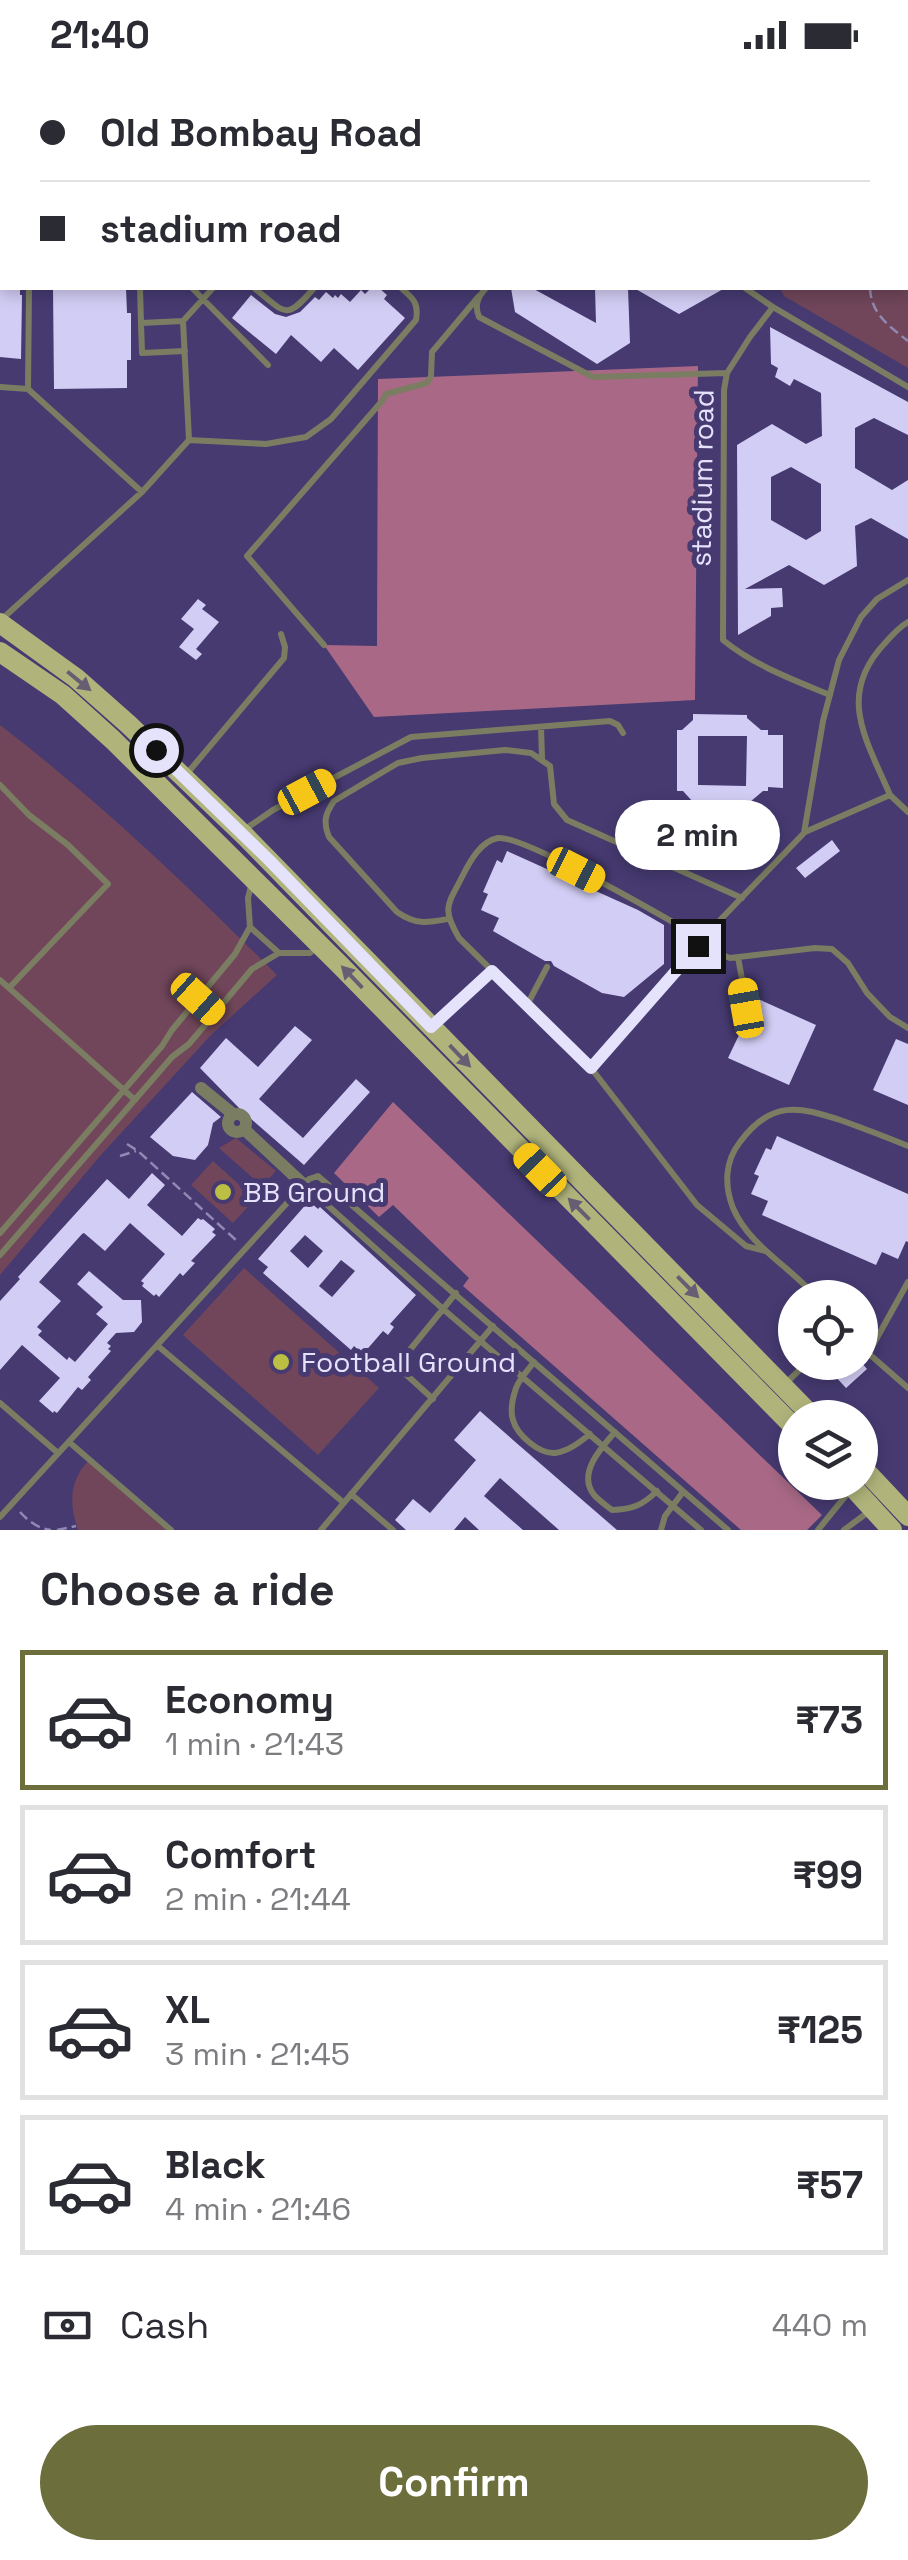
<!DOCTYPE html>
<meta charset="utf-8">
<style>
body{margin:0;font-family:"Space Grotesk",sans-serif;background:#f7f7f7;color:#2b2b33;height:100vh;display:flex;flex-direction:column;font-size:38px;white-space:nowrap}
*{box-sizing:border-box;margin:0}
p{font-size:32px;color:#7c7c81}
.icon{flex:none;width:55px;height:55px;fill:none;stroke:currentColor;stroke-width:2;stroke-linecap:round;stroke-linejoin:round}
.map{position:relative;height:1460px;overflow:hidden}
.panel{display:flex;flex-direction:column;background:#fff;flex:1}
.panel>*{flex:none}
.hud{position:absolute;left:0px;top:0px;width:910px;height:220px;box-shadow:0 5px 15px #0003;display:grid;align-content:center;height:220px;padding:0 40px;background:#fff}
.buttons{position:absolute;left:778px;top:1210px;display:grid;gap:20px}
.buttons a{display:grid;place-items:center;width:100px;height:100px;border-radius:50%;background:#fff;box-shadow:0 5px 15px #0003;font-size:50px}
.end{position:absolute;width:45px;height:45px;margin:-22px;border:12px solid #e5e2fc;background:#111;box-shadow:0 0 0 5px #111}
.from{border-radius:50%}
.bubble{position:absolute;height:70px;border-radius:35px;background:#fff;box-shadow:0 5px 15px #0003;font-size:32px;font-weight:800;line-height:70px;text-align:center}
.car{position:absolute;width:30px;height:60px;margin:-30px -15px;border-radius:12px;box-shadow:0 0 8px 2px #0007;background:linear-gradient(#f5c518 24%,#345 0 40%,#f5c518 0 76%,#345 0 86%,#f5c518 0)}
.hud b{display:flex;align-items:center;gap:35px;height:95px;font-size:38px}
.hud b+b{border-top:2px solid #e1e1e2}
.hud i{width:25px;height:25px;background:#2b2b33}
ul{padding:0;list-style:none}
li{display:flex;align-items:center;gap:30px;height:140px;margin:0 20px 15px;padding:0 20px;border:5px solid #e1e1e2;border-radius:0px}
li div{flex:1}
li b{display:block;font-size:38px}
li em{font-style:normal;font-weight:800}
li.on{border-color:#6c6e3b}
li>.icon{width:90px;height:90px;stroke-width:1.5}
h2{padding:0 40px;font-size:45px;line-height:120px}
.pay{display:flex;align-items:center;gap:25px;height:110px;padding:0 40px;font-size:38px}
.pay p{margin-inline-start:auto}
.button{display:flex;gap:20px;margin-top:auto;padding:20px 40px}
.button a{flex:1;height:115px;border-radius:60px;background:#6c6e3b;color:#fff;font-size:40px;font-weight:800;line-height:115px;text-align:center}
.status{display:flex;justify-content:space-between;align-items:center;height:70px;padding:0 50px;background:#fff;direction:ltr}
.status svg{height:28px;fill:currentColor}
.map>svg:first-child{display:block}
.green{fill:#71465a}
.forest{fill:#a96986}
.building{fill:#d2cdf4;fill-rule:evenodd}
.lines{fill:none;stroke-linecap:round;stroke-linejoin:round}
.path{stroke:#9189b3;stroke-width:2.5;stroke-dasharray:10 5;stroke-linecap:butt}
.lane{stroke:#7b7d62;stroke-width:6}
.street{stroke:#7b7d62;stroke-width:12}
.primary{stroke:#b0b47b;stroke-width:20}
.oneway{fill:#665f74}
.route{stroke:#e5e2fc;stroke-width:12}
.poi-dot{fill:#bbc044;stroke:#463a71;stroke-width:4}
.labels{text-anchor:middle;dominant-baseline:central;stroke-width:10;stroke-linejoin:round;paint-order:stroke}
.street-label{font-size:28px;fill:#e5e2fc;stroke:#463a71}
.poi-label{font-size:28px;fill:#e5e2fc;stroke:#463a71;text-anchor:start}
</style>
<div class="status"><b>21:40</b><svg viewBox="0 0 49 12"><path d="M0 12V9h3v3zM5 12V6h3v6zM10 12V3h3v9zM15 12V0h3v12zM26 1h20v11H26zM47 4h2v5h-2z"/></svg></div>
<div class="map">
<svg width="908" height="1460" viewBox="0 0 908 1460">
<rect width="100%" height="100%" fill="#463a71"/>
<path class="green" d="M674 0H908V298L784 226 780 218H908V2H675Z
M0 655C99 731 189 817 277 905L211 965 100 1086 0 1205Z
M236 1068 276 1101 262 1116 219 1078Z
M213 1091 255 1129 233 1153 191 1115Z
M244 1198 379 1318 318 1385 183 1265Z
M89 1390 171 1460H78C69 1434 69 1411 89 1390Z"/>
<path class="forest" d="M698 296 695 630 374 647 324 575 377 576 378 309Z
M393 1032 822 1445 807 1460H741L463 1216 469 1208 393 1135 379 1147 334 1103Z"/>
<path class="building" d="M0 218H20V225H22L21 289 0 287Z
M53 218H126L127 243H131V290H127V318L54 319Z
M371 218H379L387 225 384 229 405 248 358 300 334 278 321 292 291 265 276 284 232 248 251 225 275 244 286 247 300 242 315 227 319 230 326 222 333 228 335 225 338 228 341 224 350 232 361 220 365 224Z
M511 218H532L596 253 595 218H628L630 273 597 294 515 242Z
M634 218H725L679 244Z
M770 257 908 332V365L874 348 855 358V398L892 420 908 410V469L871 448 855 456 857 496 824 515 789 495 745 519 782 518 783 537 771 538V546L738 565 737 375 772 354 806 374 822 366 821 323 794 309 790 316 775 307 778 298 771 294ZM791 397 821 414V461L806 470 771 450V407Z
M198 529 206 535 202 539 219 552 196 579 202 584 196 590 179 577 194 559 181 549Z
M693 644 747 645V648L761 660H768V665H783V718L768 717V721H763L744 737 693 736V732L683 721H677V660H682L693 650ZM698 666H747L746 716 698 715Z
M832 770 840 781 805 808 796 798Z
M507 781 638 840 664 855V894L624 927 602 923 554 896 551 891H545L493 861 499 848 481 840 488 824 483 822 497 790 502 793Z
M756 928 816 955 789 1015 728 988 749 944 753 940Z
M295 956 312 970 259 1029 303 1068 356 1009 370 1022 304 1095 242 1041 200 998 226 968 258 997Z
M896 969 908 974V1035L873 1020Z
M192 1022 221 1047 213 1053 208 1075 195 1090 173 1086 150 1067Z
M777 1066 908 1124V1172L906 1171 898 1189 882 1182 876 1195 762 1145 768 1131 751 1124 759 1106 754 1104 766 1078 771 1080Z
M152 1103 165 1115 147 1135 182 1166 198 1148 201 1150 203 1149 215 1159 212 1162 216 1165 191 1191 195 1193 183 1206 180 1203 159 1227 156 1224 154 1226 142 1216 144 1213 141 1211 165 1184 130 1153 105 1181 84 1163 82 1164 39 1212 61 1231 37 1257 42 1261 38 1265 67 1290 69 1287 75 1292 108 1254 96 1244 103 1237 77 1214 89 1201 123 1230H141L142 1252 134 1262 116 1263 107 1273 111 1276 108 1279 111 1281 88 1307 91 1310 82 1320 78 1317 57 1343 54 1341 53 1343 39 1331 60 1308 22 1275 0 1300V1231L20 1209 18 1207 107 1109 129 1129Z
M309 1131 318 1139 320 1137 416 1225 390 1254 394 1257 388 1265 383 1261 363 1284 354 1276 351 1280 263 1203 268 1197 258 1189ZM305 1165 323 1181 308 1198 290 1181ZM341 1190 355 1201 332 1227 319 1216Z
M822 1292H861L867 1299 846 1318Z
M480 1341 513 1370 617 1460H559L500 1408 484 1426 523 1460H479L465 1447 454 1460H406L395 1450 413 1429 430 1443 476 1390 454 1370Z"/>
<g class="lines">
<path class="path" d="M870 218C871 244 889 256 908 271
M127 1074 138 1081 237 1171
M120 1086 136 1081
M20 1442C28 1451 39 1459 51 1460
M57 1460 76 1456"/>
<path class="lane" d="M158 0 160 2
M392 0 395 2
M0 19H2
M0 132H2
M29 218 28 319 142 422
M140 218 141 253
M192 218 268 295
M254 218C286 243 285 252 314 218
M486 218C478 227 474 235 479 247L593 307 727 303
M745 218 773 237
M185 281 142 283 141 253 183 251 213 218
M0 317 28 319
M189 370 266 374 306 367 331 349 416 250C419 233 413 228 401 218
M2 549 142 422 189 370 183 251
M324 575 247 486 383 330 386 324 427 313 431 306 432 282 479 226
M830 625C794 610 753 595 723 570L724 320 727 303 750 267 773 237 908 317
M541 657 542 688
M185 706 284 588 285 577 281 564
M0 715 29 745 68 775 108 814 9 918
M890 725 908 742
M244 760 273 740 411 667 610 651 618 655 623 663
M805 762 890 725C866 669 836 625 885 573 892 565 899 557 908 552
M251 816 248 828 250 857 279 883H310L319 876
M448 849C426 853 416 855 397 842L329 767C323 752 325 744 334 731L398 693 422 688 505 680 531 683 550 696 554 734 567 750 742 828
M704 870C673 852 524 765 498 768 481 771 470 791 463 805 448 835 441 837 459 868L591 998 697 1135 746 1176 765 1181
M698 876 730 888 815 878 832 879 848 893 867 923 890 947 908 958
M738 887 747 937
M0 910 135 1030
M198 929 214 944
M526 937 547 897
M436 953 492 901
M591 998 723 847 804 763 823 651 839 590 861 547 877 529 908 510
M305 1115 443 1239 701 1460
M0 1163 162 976 172 960 235 884 250 857
M0 1185 172 987 189 974 252 899 279 883
M817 1228C791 1197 749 1176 733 1138 724 1115 725 1091 740 1072 771 1030 798 1036 843 1051 865 1059 886 1067 908 1076
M158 1276 344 1433
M860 1276 908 1318
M868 1284 908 1212
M534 1292C528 1300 520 1308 516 1318 513 1327 510 1341 513 1350 517 1365 539 1384 555 1383 569 1381 580 1372 590 1364
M787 1312 808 1292
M433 1329 400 1299V1292L456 1223
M0 1333 58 1383
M615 1362C602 1377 579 1401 592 1422 596 1429 606 1435 612 1440 632 1439 642 1436 657 1421
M69 1372 171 1460
M351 1424 393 1460
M0 1447 309 1109 318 1106 728 1460
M321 1460 493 1256
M661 1460 665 1446 683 1422
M818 1460 852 1418
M844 1460 871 1440"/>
<path class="street" d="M201 1018 233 1044
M228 1053a9 9 0 1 1 18 0a9 9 0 1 1-18 0Z
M244 1059 304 1115"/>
<path class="primary" d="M0 553 76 608 128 654 246 767 814 1348
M0 582 63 625 113 670 340 895 795 1358
M860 1395 908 1446
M848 1412 892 1460"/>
</g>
<defs><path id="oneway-solid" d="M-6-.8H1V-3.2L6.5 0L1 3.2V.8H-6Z" transform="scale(2.5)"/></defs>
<g class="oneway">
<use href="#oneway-solid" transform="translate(79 611) rotate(39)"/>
<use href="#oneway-solid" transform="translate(352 907) rotate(-134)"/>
<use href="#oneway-solid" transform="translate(460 986) rotate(46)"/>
<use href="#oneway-solid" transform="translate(579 1139) rotate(-135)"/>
<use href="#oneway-solid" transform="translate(688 1217) rotate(45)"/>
</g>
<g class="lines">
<path class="route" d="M156 680 269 790 431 957 492 901 591 998 698 876"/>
</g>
<g class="poi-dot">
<circle cx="223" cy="1122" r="10"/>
<circle cx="281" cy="1292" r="10"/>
</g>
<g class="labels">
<g class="street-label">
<text transform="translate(702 408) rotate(-89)">stadium road</text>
</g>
<g class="poi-label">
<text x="243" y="1122">BB Ground</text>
<text x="301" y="1292">Football Ground</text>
</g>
</g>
</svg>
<div class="buttons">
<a><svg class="icon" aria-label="locate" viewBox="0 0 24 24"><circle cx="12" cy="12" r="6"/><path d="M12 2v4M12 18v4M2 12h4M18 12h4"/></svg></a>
<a><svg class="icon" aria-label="layers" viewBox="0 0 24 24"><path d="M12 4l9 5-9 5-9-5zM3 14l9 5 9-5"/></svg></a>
</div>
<i class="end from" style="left:156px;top:680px"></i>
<i class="end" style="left:698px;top:876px"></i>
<div class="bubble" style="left:615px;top:730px;width:165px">2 min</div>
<i class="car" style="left:307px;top:722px;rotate:62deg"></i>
<i class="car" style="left:576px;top:800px;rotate:117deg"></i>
<i class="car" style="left:198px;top:929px;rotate:132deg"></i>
<i class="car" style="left:746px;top:938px;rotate:350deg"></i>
<i class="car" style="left:540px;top:1100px;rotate:316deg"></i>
<div class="hud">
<b><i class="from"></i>Old Bombay Road</b>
<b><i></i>stadium road</b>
</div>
</div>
<section class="panel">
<h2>Choose a ride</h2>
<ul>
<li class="on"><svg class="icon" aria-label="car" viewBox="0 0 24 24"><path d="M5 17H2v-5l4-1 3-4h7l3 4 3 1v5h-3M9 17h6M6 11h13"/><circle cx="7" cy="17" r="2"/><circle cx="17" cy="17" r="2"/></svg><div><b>Economy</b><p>1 min · 21:43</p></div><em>₹73</em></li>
<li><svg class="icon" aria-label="car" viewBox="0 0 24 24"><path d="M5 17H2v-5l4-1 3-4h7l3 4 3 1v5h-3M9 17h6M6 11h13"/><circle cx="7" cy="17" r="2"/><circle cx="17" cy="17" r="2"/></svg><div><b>Comfort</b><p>2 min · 21:44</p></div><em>₹99</em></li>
<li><svg class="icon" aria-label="car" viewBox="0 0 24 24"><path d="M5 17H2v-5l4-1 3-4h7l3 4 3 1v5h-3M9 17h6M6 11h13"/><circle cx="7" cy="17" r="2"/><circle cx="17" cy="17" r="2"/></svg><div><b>XL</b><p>3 min · 21:45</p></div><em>₹125</em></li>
<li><svg class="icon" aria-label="car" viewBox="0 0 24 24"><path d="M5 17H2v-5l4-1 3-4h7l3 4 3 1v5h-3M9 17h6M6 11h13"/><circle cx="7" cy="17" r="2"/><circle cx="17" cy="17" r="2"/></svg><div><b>Black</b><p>4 min · 21:46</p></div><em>₹57</em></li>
</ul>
<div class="pay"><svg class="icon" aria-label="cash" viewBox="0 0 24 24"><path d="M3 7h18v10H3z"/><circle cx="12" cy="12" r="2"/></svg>Cash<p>440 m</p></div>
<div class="button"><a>Confirm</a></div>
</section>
